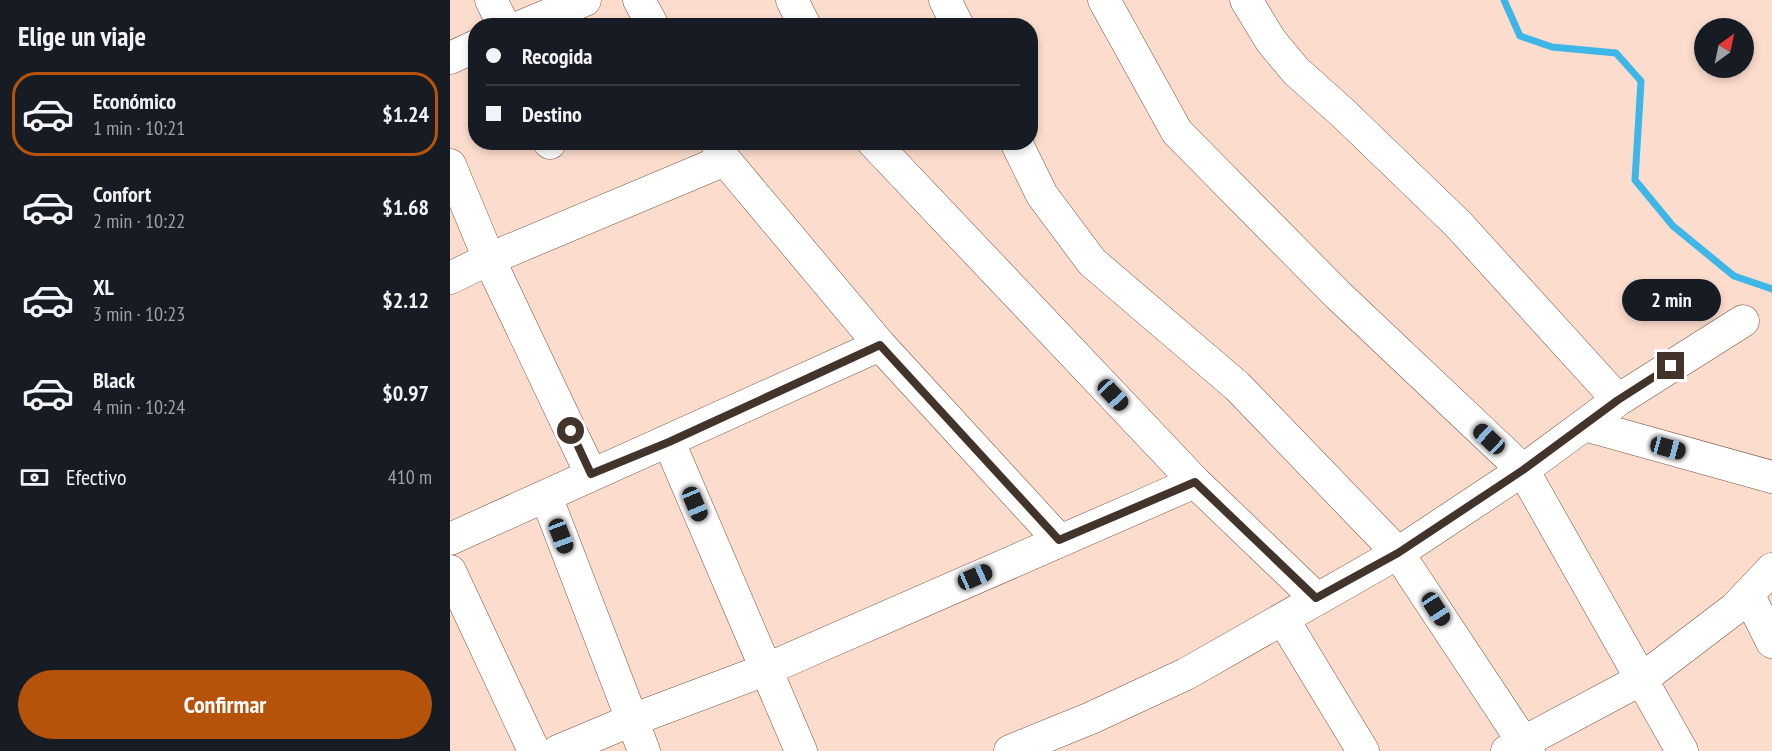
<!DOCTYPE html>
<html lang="es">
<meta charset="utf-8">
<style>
body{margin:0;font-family:"PT Sans Narrow",sans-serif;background:#242831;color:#f1f3f6;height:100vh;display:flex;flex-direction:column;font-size:22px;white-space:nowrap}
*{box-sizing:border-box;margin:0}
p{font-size:20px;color:#9ea1a6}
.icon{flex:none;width:33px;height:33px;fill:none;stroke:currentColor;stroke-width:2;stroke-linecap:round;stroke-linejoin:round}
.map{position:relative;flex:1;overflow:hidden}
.sheet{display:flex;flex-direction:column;background:#171b24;width:450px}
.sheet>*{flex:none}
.top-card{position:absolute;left:18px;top:18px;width:570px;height:132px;border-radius:24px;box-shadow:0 3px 9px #0003;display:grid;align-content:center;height:132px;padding:0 18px;background:#171b24}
.needle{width:39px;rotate:33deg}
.fabs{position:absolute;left:1244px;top:18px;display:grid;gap:12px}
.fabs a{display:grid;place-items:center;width:60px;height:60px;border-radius:50%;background:#171b24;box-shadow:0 3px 9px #0003;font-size:30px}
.end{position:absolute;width:27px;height:27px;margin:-14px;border:8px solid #42332b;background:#fff;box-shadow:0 0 0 3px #fff}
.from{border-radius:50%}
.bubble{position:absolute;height:42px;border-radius:21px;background:#171b24;box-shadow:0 3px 9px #0003;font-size:20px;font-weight:700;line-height:42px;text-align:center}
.car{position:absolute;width:18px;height:36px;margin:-18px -9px;border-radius:8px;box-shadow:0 0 4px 2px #0007;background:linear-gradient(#222 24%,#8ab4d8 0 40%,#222 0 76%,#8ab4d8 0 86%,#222 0)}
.top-card b{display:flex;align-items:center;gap:21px;height:57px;font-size:22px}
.top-card b+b{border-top:2px solid #363941}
.top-card i{width:15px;height:15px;background:#f1f3f6}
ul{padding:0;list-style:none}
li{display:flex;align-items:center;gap:18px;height:84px;margin:0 12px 9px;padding:0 6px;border:3px solid transparent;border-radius:24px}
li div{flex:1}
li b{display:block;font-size:22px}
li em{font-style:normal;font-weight:700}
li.on{border-color:#b45309}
li>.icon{width:54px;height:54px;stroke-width:1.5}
h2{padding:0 18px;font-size:27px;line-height:72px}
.pay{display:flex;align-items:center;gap:15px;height:66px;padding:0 18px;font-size:22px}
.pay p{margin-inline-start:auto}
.primary-button{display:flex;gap:12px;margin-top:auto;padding:12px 18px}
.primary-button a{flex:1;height:69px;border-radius:36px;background:#b45309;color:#fff;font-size:24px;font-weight:700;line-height:69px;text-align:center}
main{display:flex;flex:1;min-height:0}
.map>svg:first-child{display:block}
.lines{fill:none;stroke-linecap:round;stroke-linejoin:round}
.stream{stroke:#3eb6e7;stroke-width:7}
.minor-casing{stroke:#745442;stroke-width:33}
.minor{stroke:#fff;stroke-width:32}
.route{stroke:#42332b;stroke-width:8}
</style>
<main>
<section class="sheet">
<h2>Elige un viaje</h2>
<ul>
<li class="on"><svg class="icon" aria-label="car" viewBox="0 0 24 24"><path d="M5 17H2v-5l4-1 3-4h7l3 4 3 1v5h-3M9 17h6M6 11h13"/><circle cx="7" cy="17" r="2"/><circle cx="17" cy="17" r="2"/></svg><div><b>Económico</b><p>1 min · 10:21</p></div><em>$1.24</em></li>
<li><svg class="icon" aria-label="car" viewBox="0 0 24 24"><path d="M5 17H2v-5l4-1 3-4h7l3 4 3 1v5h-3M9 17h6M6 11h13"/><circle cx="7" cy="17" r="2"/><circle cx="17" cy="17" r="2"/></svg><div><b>Confort</b><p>2 min · 10:22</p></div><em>$1.68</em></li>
<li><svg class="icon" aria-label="car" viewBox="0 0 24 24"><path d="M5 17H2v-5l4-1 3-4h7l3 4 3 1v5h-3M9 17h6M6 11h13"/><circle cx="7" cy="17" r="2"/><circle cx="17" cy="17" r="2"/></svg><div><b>XL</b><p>3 min · 10:23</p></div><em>$2.12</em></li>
<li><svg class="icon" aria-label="car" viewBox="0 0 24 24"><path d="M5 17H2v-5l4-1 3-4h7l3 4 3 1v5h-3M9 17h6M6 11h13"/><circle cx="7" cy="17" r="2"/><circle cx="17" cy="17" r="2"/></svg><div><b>Black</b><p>4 min · 10:24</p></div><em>$0.97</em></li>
</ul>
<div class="pay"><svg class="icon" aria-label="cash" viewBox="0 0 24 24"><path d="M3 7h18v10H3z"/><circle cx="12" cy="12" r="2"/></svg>Efectivo<p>410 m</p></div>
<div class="primary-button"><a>Confirmar</a></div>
</section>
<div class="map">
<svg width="1322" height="751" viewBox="0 0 1322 751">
<rect width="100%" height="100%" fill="#fcddcd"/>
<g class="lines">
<path class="stream" d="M1054 0 1070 36 1102 47 1166 53 1191 81 1185 180 1223 226 1284 276 1322 289"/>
<g class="minor-casing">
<path id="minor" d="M41 0 54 26
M189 0 203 26
M342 0 355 26
M495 0 508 26
M654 0 727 132 888 295 1073 470 1232 751
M796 0 821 41 846 71 894 114 1008 224 1168 400 1293 321
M72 26 135 0
M0 58 26 46
M99 142 100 143
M266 142 275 160 430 345 609 540
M423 142 745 482 866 598
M566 142 592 195 642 262 787 386 948 553 1079 751
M0 165 39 259 141 474
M0 278 39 259 275 160
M1135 425 1322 477
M219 442 351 751
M96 496 194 751
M0 539C143 474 287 411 430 345
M0 571 84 751
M1299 596 1322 642
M833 619 913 751
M108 751 182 720 315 670 745 482
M560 751 641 718 736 674 948 553 1073 470 1168 400
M1057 751 1192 679 1284 609 1322 569"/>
</g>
<use href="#minor" class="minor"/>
</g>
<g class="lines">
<path class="route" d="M121 431 141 474 219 442 430 345 609 540 745 482 866 598 948 553 1073 470 1168 400 1221 366"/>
</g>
</svg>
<div class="fabs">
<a><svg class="needle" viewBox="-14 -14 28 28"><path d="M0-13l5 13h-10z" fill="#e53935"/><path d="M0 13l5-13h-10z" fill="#9ea1a6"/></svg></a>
</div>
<i class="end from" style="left:121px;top:431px"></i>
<i class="end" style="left:1221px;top:366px"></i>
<div class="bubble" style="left:1172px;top:279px;width:99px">2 min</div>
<i class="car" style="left:663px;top:395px;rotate:137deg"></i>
<i class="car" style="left:1039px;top:439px;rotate:313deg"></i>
<i class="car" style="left:1218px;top:448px;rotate:105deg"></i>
<i class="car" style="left:245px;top:504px;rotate:157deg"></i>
<i class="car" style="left:111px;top:536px;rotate:159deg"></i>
<i class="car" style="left:525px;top:577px;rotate:66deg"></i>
<i class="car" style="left:986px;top:609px;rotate:147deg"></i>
<div class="top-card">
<b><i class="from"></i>Recogida</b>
<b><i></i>Destino</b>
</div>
</div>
</main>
